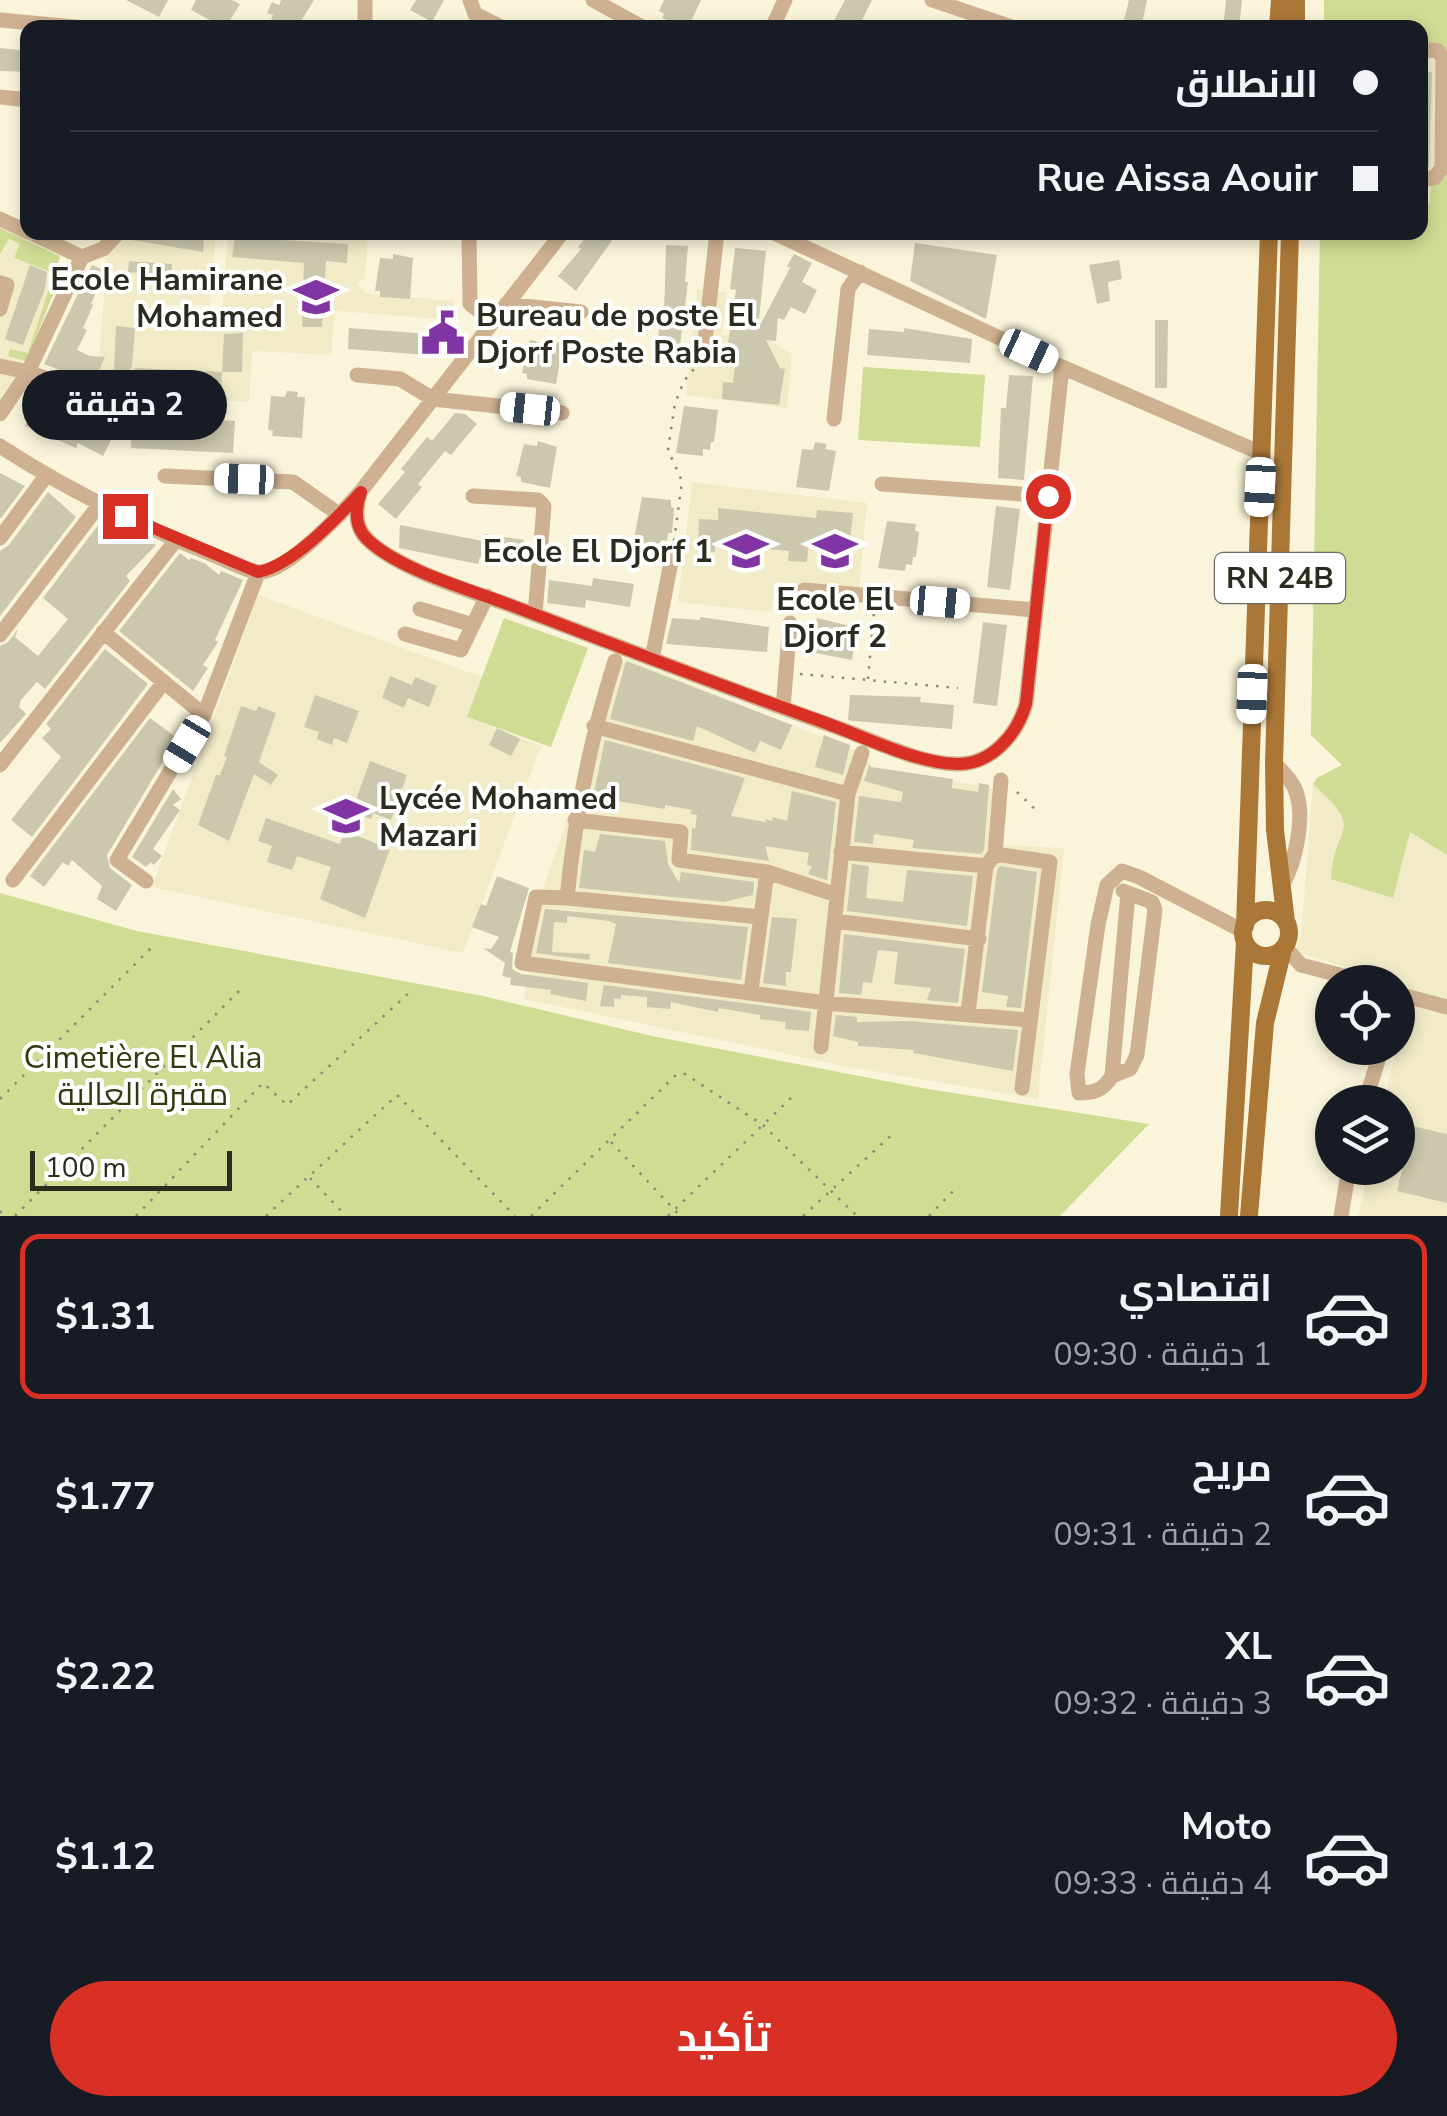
<!DOCTYPE html>
<html lang="ar">
<meta charset="utf-8">
<style>
body{margin:0;font-family:"Nunito Sans",Cairo,sans-serif;background:#20242c;color:#f1f3f6;direction:rtl;height:100vh;display:flex;flex-direction:column;font-size:38px;white-space:nowrap}
*{box-sizing:border-box;margin:0}
p{font-size:32px;color:#9ea1a6}
.icon{flex:none;width:55px;height:55px;fill:none;stroke:currentColor;stroke-width:2;stroke-linecap:round;stroke-linejoin:round}
.map{position:relative;height:1216px;overflow:hidden;direction:ltr}
.details{display:flex;flex-direction:column;background:#171b24;flex:1}
.details>*{flex:none}
.hud{position:absolute;left:20px;top:20px;width:1408px;height:220px;border-radius:20px;box-shadow:0 5px 15px #0003;direction:rtl;display:grid;align-content:center;height:220px;padding:0 50px;background:#171b24}
.tools{position:absolute;left:1315px;top:965px;display:grid;gap:20px}
.tools a{display:grid;place-items:center;width:100px;height:100px;border-radius:50%;background:#171b24;box-shadow:0 5px 15px #0003;font-size:50px}
.scale{position:absolute;left:30px;bottom:25px;width:202px;box-sizing:border-box;padding-left:10px;border:5px solid #2c2b20;border-top:0;font-size:28px;line-height:35px;white-space:nowrap;color:#2c2b20;-webkit-text-stroke:8px #fff;paint-order:stroke}
.end{position:absolute;width:45px;height:45px;margin:-22px;border:12px solid #d93025;background:#fff;box-shadow:0 0 0 5px #fff}
.from{border-radius:50%}
.bubble{position:absolute;height:70px;border-radius:35px;background:#171b24;box-shadow:0 5px 15px #0003;font-size:32px;font-weight:700;line-height:70px;text-align:center;direction:rtl}
.car{position:absolute;width:30px;height:60px;margin:-30px -15px;border-radius:12px;box-shadow:0 0 8px 2px #0007;background:linear-gradient(#fff 24%,#345 0 40%,#fff 0 76%,#345 0 86%,#fff 0)}
.hud b{display:flex;align-items:center;gap:35px;height:95px;font-size:38px}
.hud b+b{border-top:2px solid #363941}
.hud i{width:25px;height:25px;background:#f1f3f6}
ul{padding:18px 0 0;list-style:none}
li{display:flex;align-items:center;gap:30px;height:165px;margin:0 20px 15px;padding:0 30px;border:5px solid transparent;border-radius:20px}
li div{flex:1}
li b{display:block;font-size:38px}
li em{font-style:normal;font-weight:700}
li.selected{border-color:#d93025}
li>.icon{width:90px;height:90px;stroke-width:1.5}
.primary-button{display:flex;gap:20px;margin-top:auto;padding:20px 50px}
.primary-button a{flex:1;height:115px;border-radius:60px;background:#d93025;color:#fff;font-size:40px;font-weight:700;line-height:115px;text-align:center}
.map>svg:first-child{display:block}
.built{fill:#f1ebc8}
.green{fill:#d0db94}
.building{fill:#ccc8ad}
.lines{fill:none;stroke-linecap:round;stroke-linejoin:round}
.path{stroke:#8d8a77;stroke-width:2.5;stroke-dasharray:2.5 8;stroke-linecap:butt}
.minor{stroke:#ceb191;stroke-width:15}
.major{stroke:#ab7736;stroke-width:18}
.route{stroke:#d93025;stroke-width:12}
.labels{text-anchor:middle;dominant-baseline:central;stroke-width:8;stroke-linejoin:round;paint-order:stroke}
.shield{fill:#fff;stroke:#6b6b63;stroke-width:2.5}
.shield-label{font-size:30px;font-weight:bold;fill:#2c2b20}
.poi-label{font-size:32px;font-weight:bold;fill:#2c2b20;stroke:#fff;text-anchor:end}
.park-label{font-size:32px;fill:#33380f;stroke:#fff}
</style>
<div class="map">
<svg width="1447" height="1216" viewBox="0 0 1447 1216">
<rect width="100%" height="100%" fill="#faf5da"/>
<path class="built" d="M1324 0H1447V1216H1358L1369 1168H1398V1102H1384L1404 1015 1398 1012V982H1372L1373 976 1295 951 1301 936 1313 784 1317 778 1342 765 1311 735 1320 233 1420 232V28L1324 27Z
M317 232 368 235 365 278 358 283 365 293 454 301V320L335 311 331 355 252 351 249 402 97 391 107 254 131 233H216L210 305H151L150 319 221 323 228 233Z
M0 235 54 260 61 272 32 351 0 400Z
M697 289 727 292 722 335 762 336 792 354 787 408 686 395Z
M692 482 867 503 859 591 775 582 771 612 678 602Z
M258 595 482 677 468 718 541 746 463 953 152 887Z
M625 658 862 753 871 766 1004 790 1000 845 1064 848 1038 1099 844 1066 524 999 538 902Z"/>
<path class="green" d="M1324 0H1447V54L1420 45V28H1324Z
M1447 143V855L1410 832 1393 898 1331 879C1333 823 1368 834 1313 784L1317 778 1342 765 1311 735 1320 233 1420 232V203H1430L1431 182Z
M0 228 60 256 58 263 60 277 26 361 8 356 10 349 28 353 54 273 14 258 20 244 9 239 0 254Z
M863 367 985 375 980 447 858 440Z
M504 618 588 648 551 747 467 717Z
M0 893 137 931 483 996 652 1036 922 1088 1149 1124 1060 1216H0Z"/>
<path class="building" d="M126 0H168L159 17Z
M196 0H232L240 4 225 28 191 10Z
M281 0H314L298 26 286 21 284 25 271 19 273 15 267 13 272 2 279 5Z
M416 0H444L432 22 410 10Z
M664 0H701L688 28 662 18 664 14 659 11Z
M845 0H872L858 28H830Z
M1129 0H1147L1141 28H1122Z
M1226 0H1242L1239 28H1223Z
M0 48 28 51V72L0 71Z
M1420 72H1432L1429 167 1420 166Z
M590 232H618L576 291 558 276 581 249 578 247Z
M132 233 204 237 203 252 132 240Z
M235 237 348 244 347 263 326 261 322 327H302L304 263 232 257Z
M915 243 997 255 986 319 910 281Z
M666 245 688 246 685 282H688L679 353 657 352 660 316H664Z
M735 248 766 251 758 329 790 268 787 266 794 254 812 263 802 282 817 290 805 314 791 307 784 320 778 318 776 341 766 340 780 368 785 369 779 405 722 399 723 382 733 383 736 356H726L736 290 730 289Z
M393 254 413 258 410 299 380 297V291H375L380 258 393 259Z
M1119 260 1122 279 1108 282 1110 301 1097 304 1089 265Z
M129 261 172 264 171 276 128 272Z
M30 265 47 272 45 289 23 345 5 339Z
M92 265 105 271 91 304 93 305 83 328 87 330 77 350 90 356 105 357 93 383 44 364Z
M1155 320H1168L1167 388H1155Z
M116 326 135 328 132 365 123 389H113Z
M349 328 429 334 427 355 348 349Z
M904 328 972 339 970 363 867 355 869 329 904 332Z
M243 333 242 372H222L224 334Z
M544 338 563 344 556 384 527 379V374L522 373 530 340 543 343Z
M135 368 222 372 221 394 134 390Z
M1009 375 1033 376 1024 480 998 478 1001 408H1006Z
M40 388 90 406 103 402 117 407 108 431 114 434 103 456 78 443 76 448 25 426Z
M287 391 298 392 297 397H305L302 438 272 436 273 431 268 430 271 396 285 397Z
M684 406 718 410 714 442H711L710 450 703 449V456L676 453Z
M455 413 465 414 477 424 451 455 445 451 418 484 422 487 396 519 378 504 405 472 401 469 427 437 432 441Z
M132 416 235 421 233 453 131 448Z
M538 441 557 447 550 488 521 482V477L516 476 524 444 537 446Z
M815 442 827 444 825 449 836 451 829 491 796 487 802 449 813 450Z
M0 473 25 486 1 518H0Z
M48 492 76 517 0 616V551L9 545Z
M642 497 671 500V507L674 508 672 533H668L667 541 661 540 660 547 633 544Z
M996 506 1020 509 1010 590 987 587Z
M718 508 816 518 817 510 853 513 850 541 839 540 838 544 809 541 807 562 788 561 789 551 715 544V552L698 551 699 519 718 520Z
M102 520 111 527 114 523 132 536 135 533 156 545 126 576 130 581 45 689 37 682 21 700 19 707 26 714 0 743V646L8 642 18 629 15 637 38 656 68 619 43 598Z
M887 521 916 524 915 531 919 532 916 557H913L912 565 906 564 905 571 878 568Z
M400 525 483 541 484 534 524 540 521 563 480 557 478 564 399 548Z
M180 553 189 560 191 558 206 564 219 575 221 571 243 580 215 640 218 642 203 665 208 668 193 691 119 631Z
M593 578 634 584 630 607 586 600 585 608 547 603 549 580 592 586Z
M700 617 769 627 767 652 666 644 672 618 700 620Z
M817 618 850 626 849 632 856 633 852 660 805 651 809 621 816 622Z
M983 622 1007 625 997 706 973 703Z
M105 649 148 684 32 837 11 820 61 757 42 738 51 729 46 724Z
M626 661 792 725 781 750 760 741 755 753 697 726 693 741 610 719Z
M390 676 412 685 415 677 437 686 429 707 408 698 404 708 382 698Z
M315 695 359 711 347 743 334 738 332 745 317 739 319 732 304 727Z
M850 695 921 697 920 702 954 705 952 729 853 721 848 720Z
M241 706 256 711 258 706 276 713 259 762 278 775 271 785 254 774 229 841 198 825 216 775H220L227 757 224 756Z
M150 718 177 738 107 855 110 868 132 885 116 911 97 899 102 886 72 860 68 866 63 862 44 887 30 876Z
M497 728 520 739 511 756 489 745Z
M824 735 850 745 843 775 815 767Z
M605 740 745 778 731 816 765 822 766 819 772 821 773 817 787 821 792 791 836 802 827 880 808 874 812 866 807 865 809 853 765 846 769 861 691 850 692 828 695 829 697 815 690 814 692 810 665 805V809L593 797Z
M370 761 407 775 391 820 373 813 371 819 352 811Z
M870 763V767L953 779 952 788 978 792 979 783 989 785 984 850 981 854 912 848 914 840 874 834 873 844 854 842 859 796 901 802 903 792 864 781Z
M173 789 181 799 173 805 180 810 153 849 162 856 154 865 151 862 146 867 132 857Z
M266 818 340 844 345 831 390 849 365 918 320 899 331 867 297 856 292 870 267 862 272 846 258 841Z
M600 834 665 841 668 864 679 883 681 872 754 882 753 895 724 902 579 888 584 850 595 852Z
M852 864 869 866 866 898 903 902 907 870 973 876 967 926 847 911Z
M1000 866 1037 872 1021 1008 1006 1007 1008 996 982 992 997 870Z
M497 876 529 888 510 952 513 953 512 969 521 974 588 983 586 1001 550 994 551 990 510 985 511 978 502 976 505 963 483 948 491 949 499 937 472 927 481 904 486 906Z
M545 909 748 927 741 980 608 963 616 924 609 921 567 916V923L554 922 552 952 590 954 589 960 536 953Z
M772 917 797 919 791 972H786V986L763 983Z
M844 934 965 949 958 1003 927 1000 931 988 894 984 898 952 878 950 872 983 863 982 861 995 839 993Z
M604 985 811 1012 809 1031 785 1029 786 1022 760 1019V1015L719 1008 718 1012 671 1002 670 1009 647 1007V997L621 995V999L614 998V1007L600 1006Z
M836 1015 857 1017V1022L908 1021 1018 1030 1013 1071 913 1053 914 1050 858 1046V1042L833 1036Z
M1412 1126 1447 1134V1203L1397 1191Z"/>
<g class="lines">
<path class="path" d="M674 541 682 481 668 450 675 403 684 381 694 369
M800 674 958 688
M868 679 874 612
M1017 792 1038 812
M0 1099 152 947
M611 1142 680 1216
M310 1178 346 1216
M0 1211 5 1216
M15 1216 244 986
M136 1216 263 1083 287 1105 411 991
M266 1216 397 1095 515 1216
M531 1216 676 1075 685 1074 763 1125 857 1216
M668 1216 791 1098
M803 1216 896 1131
M929 1216 957 1187"/>
<path class="minor" d="M365 0V28
M470 0 475 14 503 28
M593 0 644 28
M932 0 1015 28
M0 20 85 28
M772 28 785 0
M1420 49 1438 51 1443 58 1442 168 1434 178 1420 179
M0 97 28 100
M0 219 28 232
M29 232 82 257
M469 232 470 304 493 321
M772 232 1062 367 1261 453
M82 257 103 249 119 232
M0 283 7 285 0 309
M506 304 581 312
M703 359 717 232
M0 366 28 372 94 395
M357 375 400 379 433 399 562 413
M0 414 28 372 82 257
M834 419 848 289 860 272
M0 446C69 491 141 526 218 557 230 562 248 572 261 572 288 571 343 512 361 491L563 232
M165 476 293 482 340 515
M882 484 1048 496
M361 491C355 509 354 527 368 540 400 571 478 593 520 609 624 648 728 689 833 726 871 739 916 763 956 764 992 765 1017 734 1026 704L1062 367
M473 496 538 500 544 506 535 614
M0 538 46 476
M804 590 1035 610
M420 609 473 625 487 596
M103 632 204 715
M405 634 461 650 473 625
M0 635 99 505
M652 659 672 557
M783 708 790 623
M594 726 848 794
M1274 763C1282 771 1290 778 1295 789 1306 815 1296 860 1283 884
M0 765 176 540
M1001 780 995 854 1050 862 1022 1088
M575 820 681 832 679 860 767 872 751 991
M841 852 986 866
M767 872 837 895
M13 880 163 683
M146 881 117 860 204 715 258 573
M1128 893 1112 1076C1103 1090 1095 1093 1079 1093L1077 1074 1098 925 1107 885 1122 871 1139 877 1243 931
M567 898 761 917
M835 921 979 939
M1285 947 1301 965 1367 982
M525 961 522 963 826 1003 1029 1020
M522 963 536 897 567 898C575 816 590 739 615 661
M1398 994 1447 1007
M968 1013 986 866 995 854
M821 1047 848 794 862 753
M1112 1076 1130 1069 1137 1055 1155 910 1152 902 1123 891
M1365 1102 1382 1048
M1341 1216 1349 1168"/>
<path class="major" d="M1278 28 1280 0
M1296 28V0
M1243 933a23 23 0 1 1 46 0a23 23 0 1 1-46 0Z
M1286 922 1275 830 1274 763 1290 232
M1245 926 1269 232
M1229 1216 1245 942
M1249 1216 1265 1023 1283 949"/>
</g>
<g class="lines">
<path class="route" d="M125 516 258 572C293 565 336 519 361 492 355 509 354 527 368 540 399 570 472 590 513 606 617 646 721 686 826 723 864 737 917 763 956 764 992 765 1017 734 1026 704L1048 496"/>
</g>
<defs>
<g id="school-bare" transform="scale(3.45)"><path d="M0-5L7-2L0 1L-7-2ZM-4 1L0 2.5L4 1V4Q0 6-4 4Z" fill="#8134a4" stroke="#fff" stroke-width="2.5" paint-order="stroke"/></g>
<g id="civic-bare" transform="scale(3.45)"><path d="M-.6-6.5H3V-4.5H.6V-3L4-1V1h2V6H-6V1h2V-1L-.6-3ZM-1.2 2.5V6h2.4V2.5Z" fill="#8134a4" stroke="#fff" stroke-width="2.5" paint-order="stroke"/></g>
</defs>
<g fill-rule="evenodd">
<use href="#school-bare" x="316" y="297"/>
<use href="#civic-bare" x="443" y="333"/>
<use href="#school-bare" x="746" y="551"/>
<use href="#school-bare" x="835" y="551"/>
<use href="#school-bare" x="346" y="816"/>
</g>
<g class="labels">
<rect class="shield" x="1215" y="553" width="130" height="50" rx="8"/>
<g class="shield-label">
<text x="1280" y="578">RN 24B</text>
</g>
<g class="poi-label">
<text x="283" y="279">Ecole Hamirane<tspan x="283" dy="37">Mohamed</tspan></text>
<text x="476" y="315" text-anchor="start">Bureau de poste El<tspan x="476" dy="37">Djorf Poste Rabia</tspan></text>
<text x="713" y="551">Ecole El Djorf 1</text>
<text x="835" y="599" text-anchor="middle">Ecole El<tspan x="835" dy="37">Djorf 2</tspan></text>
<text x="379" y="798" text-anchor="start">Lycée Mohamed<tspan x="379" dy="37">Mazari</tspan></text>
</g>
<g class="park-label">
<text x="143" y="1057">Cimetière El Alia<tspan x="143" dy="37">مقبرة العالية</tspan></text>
</g>
</g>
</svg>
<div class="tools">
<a><svg class="icon" aria-label="locate" viewBox="0 0 24 24"><circle cx="12" cy="12" r="6"/><path d="M12 2v4M12 18v4M2 12h4M18 12h4"/></svg></a>
<a><svg class="icon" aria-label="layers" viewBox="0 0 24 24"><path d="M12 4l9 5-9 5-9-5zM3 14l9 5 9-5"/></svg></a>
</div>
<div class="scale">100 m</div>
<i class="end from" style="left:1048px;top:496px"></i>
<i class="end" style="left:125px;top:516px"></i>
<div class="bubble" style="left:22px;top:370px;width:205px">2 دقيقة</div>
<i class="car" style="left:1029px;top:351px;rotate:115deg"></i>
<i class="car" style="left:530px;top:409px;rotate:276deg"></i>
<i class="car" style="left:244px;top:479px;rotate:272deg"></i>
<i class="car" style="left:1260px;top:487px;rotate:183deg"></i>
<i class="car" style="left:940px;top:602px;rotate:95deg"></i>
<i class="car" style="left:1252px;top:694px;rotate:182deg"></i>
<i class="car" style="left:187px;top:744px;rotate:211deg"></i>
<div class="hud">
<b><i class="from"></i>الانطلاق</b>
<b><i></i>Rue Aissa Aouir</b>
</div>
</div>
<section class="details">
<ul>
<li class="selected"><svg class="icon" aria-label="car" viewBox="0 0 24 24"><path d="M5 17H2v-5l4-1 3-4h7l3 4 3 1v5h-3M9 17h6M6 11h13"/><circle cx="7" cy="17" r="2"/><circle cx="17" cy="17" r="2"/></svg><div><b>اقتصادي</b><p>1 دقيقة · 09:30</p></div><em>$1.31</em></li>
<li><svg class="icon" aria-label="car" viewBox="0 0 24 24"><path d="M5 17H2v-5l4-1 3-4h7l3 4 3 1v5h-3M9 17h6M6 11h13"/><circle cx="7" cy="17" r="2"/><circle cx="17" cy="17" r="2"/></svg><div><b>مريح</b><p>2 دقيقة · 09:31</p></div><em>$1.77</em></li>
<li><svg class="icon" aria-label="car" viewBox="0 0 24 24"><path d="M5 17H2v-5l4-1 3-4h7l3 4 3 1v5h-3M9 17h6M6 11h13"/><circle cx="7" cy="17" r="2"/><circle cx="17" cy="17" r="2"/></svg><div><b>XL</b><p>3 دقيقة · 09:32</p></div><em>$2.22</em></li>
<li><svg class="icon" aria-label="car" viewBox="0 0 24 24"><path d="M5 17H2v-5l4-1 3-4h7l3 4 3 1v5h-3M9 17h6M6 11h13"/><circle cx="7" cy="17" r="2"/><circle cx="17" cy="17" r="2"/></svg><div><b>Moto</b><p>4 دقيقة · 09:33</p></div><em>$1.12</em></li>
</ul>
<div class="primary-button"><a>تأكيد</a></div>
</section>
